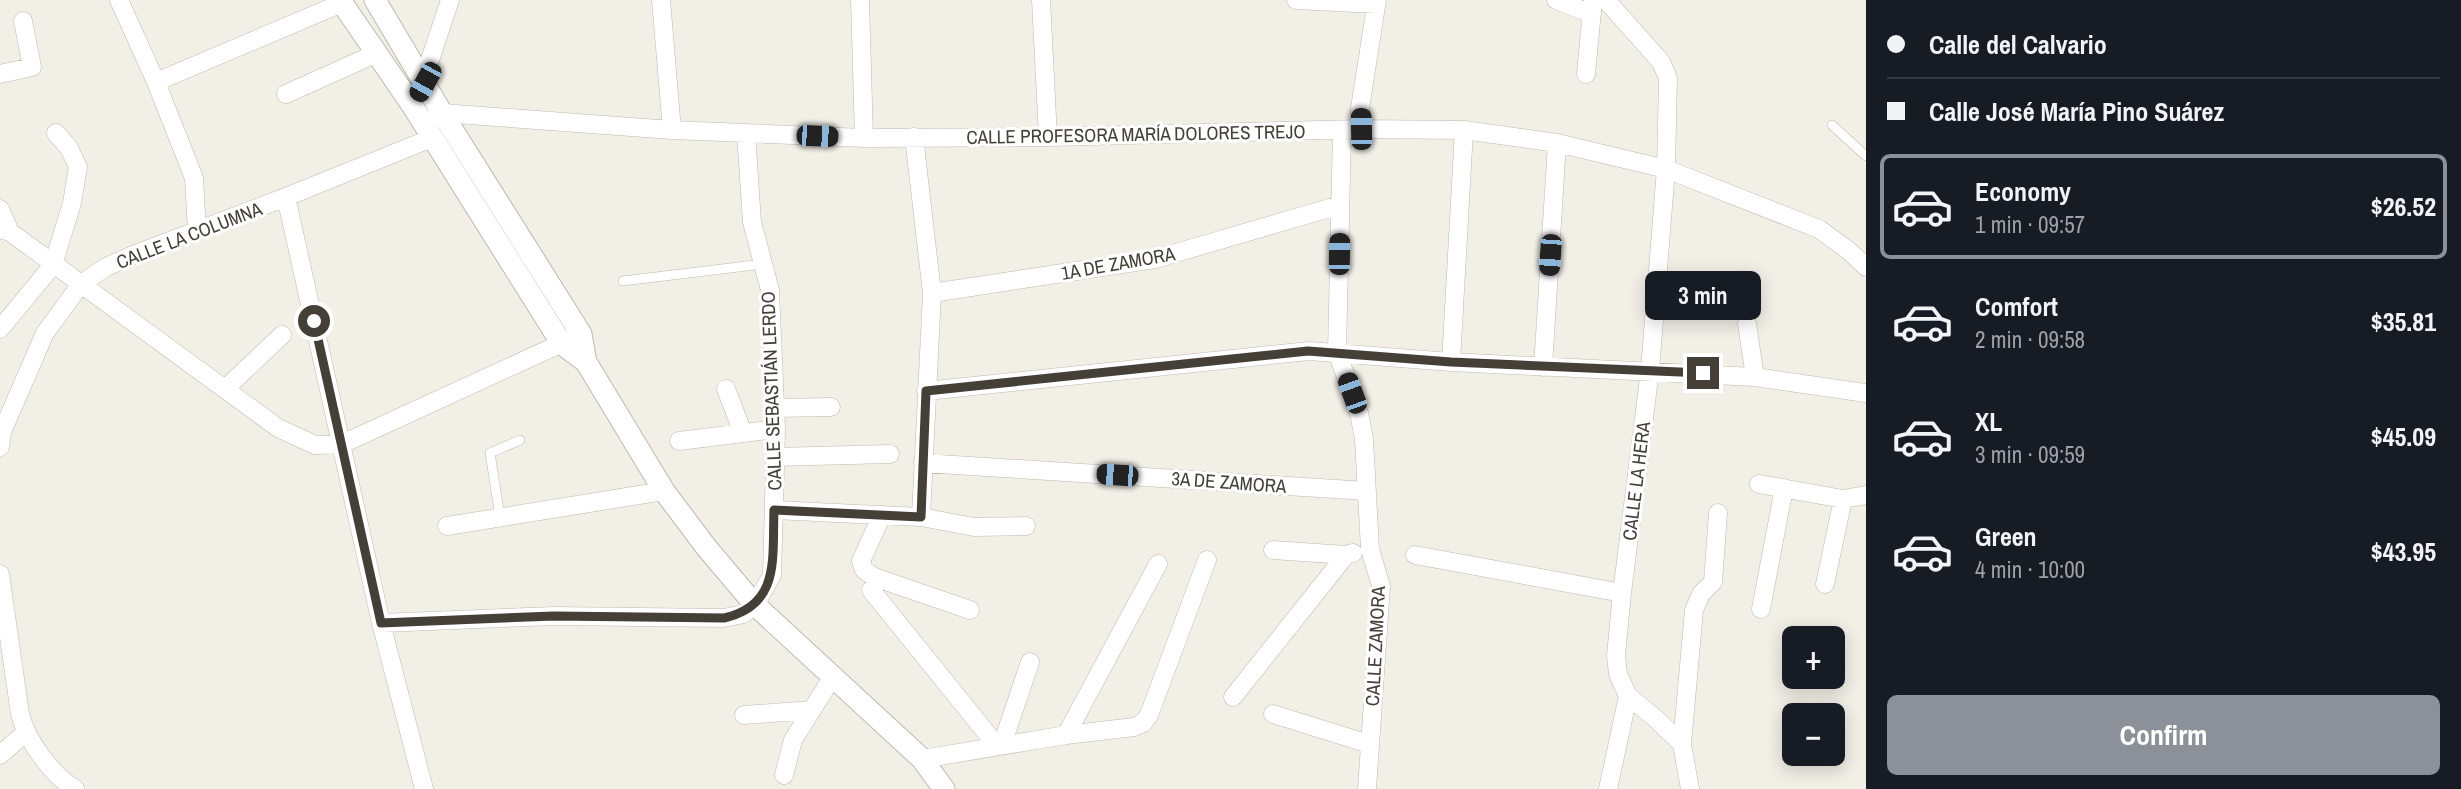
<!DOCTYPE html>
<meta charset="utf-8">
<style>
body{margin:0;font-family:"Archivo Narrow",sans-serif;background:#20242c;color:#f1f3f6;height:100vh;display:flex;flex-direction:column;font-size:26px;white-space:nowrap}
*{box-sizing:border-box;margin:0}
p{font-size:23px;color:#9ea1a6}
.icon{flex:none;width:38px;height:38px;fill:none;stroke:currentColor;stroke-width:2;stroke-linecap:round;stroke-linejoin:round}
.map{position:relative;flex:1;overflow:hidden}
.details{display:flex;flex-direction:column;background:#171b24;width:595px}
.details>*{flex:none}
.guide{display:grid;align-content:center;height:154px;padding:0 21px;background:#171b24}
.controls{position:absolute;left:1782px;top:626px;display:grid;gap:14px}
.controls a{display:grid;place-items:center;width:63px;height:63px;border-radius:10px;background:#171b24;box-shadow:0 4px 18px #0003;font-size:35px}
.end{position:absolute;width:32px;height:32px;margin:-16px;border:9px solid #443f37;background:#fff;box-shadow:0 0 0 4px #fff}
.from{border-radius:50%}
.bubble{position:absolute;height:49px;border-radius:10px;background:#171b24;box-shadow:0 4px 18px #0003;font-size:23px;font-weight:700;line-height:49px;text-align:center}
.car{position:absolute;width:21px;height:42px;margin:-21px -10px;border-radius:9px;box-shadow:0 0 5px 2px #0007;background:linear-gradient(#222 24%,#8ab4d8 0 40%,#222 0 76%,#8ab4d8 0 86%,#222 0)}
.guide b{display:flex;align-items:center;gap:24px;height:66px;font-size:26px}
.guide b+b{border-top:2px solid #363941}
.guide i{width:18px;height:18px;background:#f1f3f6}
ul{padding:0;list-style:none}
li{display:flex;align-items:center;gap:21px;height:105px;margin:0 14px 10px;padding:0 7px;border:4px solid transparent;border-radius:10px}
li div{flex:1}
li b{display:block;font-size:26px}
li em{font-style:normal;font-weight:700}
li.current{border-color:#8c9099}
li>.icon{width:63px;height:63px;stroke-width:1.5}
.primary-button{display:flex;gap:14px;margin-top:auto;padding:14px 21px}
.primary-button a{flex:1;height:80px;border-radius:10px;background:#8c9099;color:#fff;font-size:28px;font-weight:700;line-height:80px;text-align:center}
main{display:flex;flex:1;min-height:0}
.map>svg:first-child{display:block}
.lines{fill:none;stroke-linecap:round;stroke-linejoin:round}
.service-casing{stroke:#bfb9ad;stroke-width:10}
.minor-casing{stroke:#bfb9ad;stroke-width:19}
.tertiary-casing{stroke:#bfb9ad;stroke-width:23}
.service{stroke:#fff;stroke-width:9}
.minor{stroke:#fff;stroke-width:18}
.tertiary{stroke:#fff;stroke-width:21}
.route{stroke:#443f37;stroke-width:9}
.labels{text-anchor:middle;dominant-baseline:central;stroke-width:6;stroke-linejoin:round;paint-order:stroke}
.street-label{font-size:19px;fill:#443f37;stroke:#fff}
</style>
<main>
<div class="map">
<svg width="1866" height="789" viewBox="0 0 1866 789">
<rect width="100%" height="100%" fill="#f2efe7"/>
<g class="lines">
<g class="service-casing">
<path id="service" d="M1832 125 1866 156
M623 281 763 264
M500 517 490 453 520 440"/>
</g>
<g class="minor-casing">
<path id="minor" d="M119 0 156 82 194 178 197 231
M661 0 672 130
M860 0 864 138
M1041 0 1048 137
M1296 0 1376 4
M1556 0 1592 14
M1606 0 1661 62 1668 78 1666 169 1650 370 1622 593 1616 655 1618 674 1628 696 1608 789
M0 74 32 67 23 21
M1586 74 1593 0
M156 82 342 3
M420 90 450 0
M286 94 375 54
M434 118 442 113 672 130 864 138 1048 137 1361 129 1464 130 1557 143 1666 169 1819 229 1848 250 1866 267
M1361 129 1360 108 1377 0
M1342 130 1337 352 1359 413 1364 439 1370 549 1381 586 1367 789
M914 137 932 293 921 517
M286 197 381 623 424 789
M0 209 10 232
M0 229 10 232 278 428 315 445 342 444 573 338
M932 293 1155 259 1340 205
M1747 324 1755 377
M0 329 53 265 72 203 78 167 69 148 56 133
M1451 362 1464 130
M1543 367 1557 143
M225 389 282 335
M726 389 743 433
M926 391 1309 351 1451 362 1755 377 1866 393
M775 408 831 407
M679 441 776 429
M0 447 2 432 45 333 81 284 106 267 133 255 286 197 432 138
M775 457 890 454
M923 463 1367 491
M1759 484 1843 499 1866 495
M774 510 921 517 974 527 1026 526
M882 515 861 561 864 570 874 577 970 610
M447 526 664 491
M1273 550 1346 555 1353 553
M1415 555 1622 593
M0 574 20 714C27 741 51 774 75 789
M1825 584 1843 499
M871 590 997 746
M1761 609 1784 488
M381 623 554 616 724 618 743 614 755 605 772 575 776 429 770 290 752 222 746 133
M1628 696 1655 718 1682 744 1690 789
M1233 697 1346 555
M1273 714 1369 744
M744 715 811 710
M1066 735 1158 564
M1682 744 1694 610 1701 594 1713 582 1718 513
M1002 745 1030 662
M0 755 25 733
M922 759 1066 735 1134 727 1143 723 1149 715 1207 560
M784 775 793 740 832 678"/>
</g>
<g class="tertiary-casing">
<path id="tertiary" d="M340 0 412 105 562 344 586 362
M375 0 442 113 581 334 586 362 664 491 706 547 755 605 922 759 944 789"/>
</g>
<use href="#service" class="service"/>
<use href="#minor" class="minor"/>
<use href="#tertiary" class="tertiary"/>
</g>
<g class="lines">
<path class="route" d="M314 321 381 623 554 616 724 618C781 605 772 558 774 510L921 517 926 391 1308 351 1451 362 1703 373"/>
</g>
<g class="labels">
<g class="street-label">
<text transform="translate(1136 134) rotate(-1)">CALLE PROFESORA MARÍA DOLORES TREJO</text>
<text transform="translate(189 235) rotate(-21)">CALLE LA COLUMNA</text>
<text transform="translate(1118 263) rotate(-10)">1A DE ZAMORA</text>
<text transform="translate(771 391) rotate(-92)">CALLE SEBASTIÁN LERDO</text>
<text transform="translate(1636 481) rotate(-83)">CALLE LA HERA</text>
<text transform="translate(1229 482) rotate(4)">3A DE ZAMORA</text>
<text transform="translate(1375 646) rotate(-87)">CALLE ZAMORA</text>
</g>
</g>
</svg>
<div class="controls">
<a>+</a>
<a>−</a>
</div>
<i class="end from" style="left:314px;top:321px"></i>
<i class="end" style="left:1703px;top:373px"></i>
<div class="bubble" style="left:1645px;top:271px;width:116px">3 min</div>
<i class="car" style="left:425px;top:82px;rotate:209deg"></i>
<i class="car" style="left:1361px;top:129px;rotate:359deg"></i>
<i class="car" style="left:817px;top:136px;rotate:92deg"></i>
<i class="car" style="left:1339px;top:254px;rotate:1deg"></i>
<i class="car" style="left:1550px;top:255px;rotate:184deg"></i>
<i class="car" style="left:1352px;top:393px;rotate:340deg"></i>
<i class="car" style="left:1117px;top:475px;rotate:274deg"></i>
</div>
<section class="details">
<div class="guide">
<b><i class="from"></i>Calle del Calvario</b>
<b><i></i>Calle José María Pino Suárez</b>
</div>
<ul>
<li class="current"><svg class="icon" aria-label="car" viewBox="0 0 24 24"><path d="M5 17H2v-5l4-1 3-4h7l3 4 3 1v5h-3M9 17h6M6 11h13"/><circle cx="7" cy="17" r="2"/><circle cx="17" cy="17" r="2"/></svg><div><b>Economy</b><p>1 min · 09:57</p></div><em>$26.52</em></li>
<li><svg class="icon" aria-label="car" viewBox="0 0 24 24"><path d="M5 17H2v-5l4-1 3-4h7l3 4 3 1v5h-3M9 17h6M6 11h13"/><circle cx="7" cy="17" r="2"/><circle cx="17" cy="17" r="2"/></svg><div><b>Comfort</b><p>2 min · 09:58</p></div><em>$35.81</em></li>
<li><svg class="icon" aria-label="car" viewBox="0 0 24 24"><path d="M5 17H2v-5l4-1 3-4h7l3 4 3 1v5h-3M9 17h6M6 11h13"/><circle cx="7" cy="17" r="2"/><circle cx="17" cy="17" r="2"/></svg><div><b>XL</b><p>3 min · 09:59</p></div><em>$45.09</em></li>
<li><svg class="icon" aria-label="car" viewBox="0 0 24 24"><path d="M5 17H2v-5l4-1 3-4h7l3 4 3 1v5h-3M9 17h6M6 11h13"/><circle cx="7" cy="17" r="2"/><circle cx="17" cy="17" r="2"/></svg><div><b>Green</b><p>4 min · 10:00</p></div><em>$43.95</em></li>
</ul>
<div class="primary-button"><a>Confirm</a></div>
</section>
</main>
